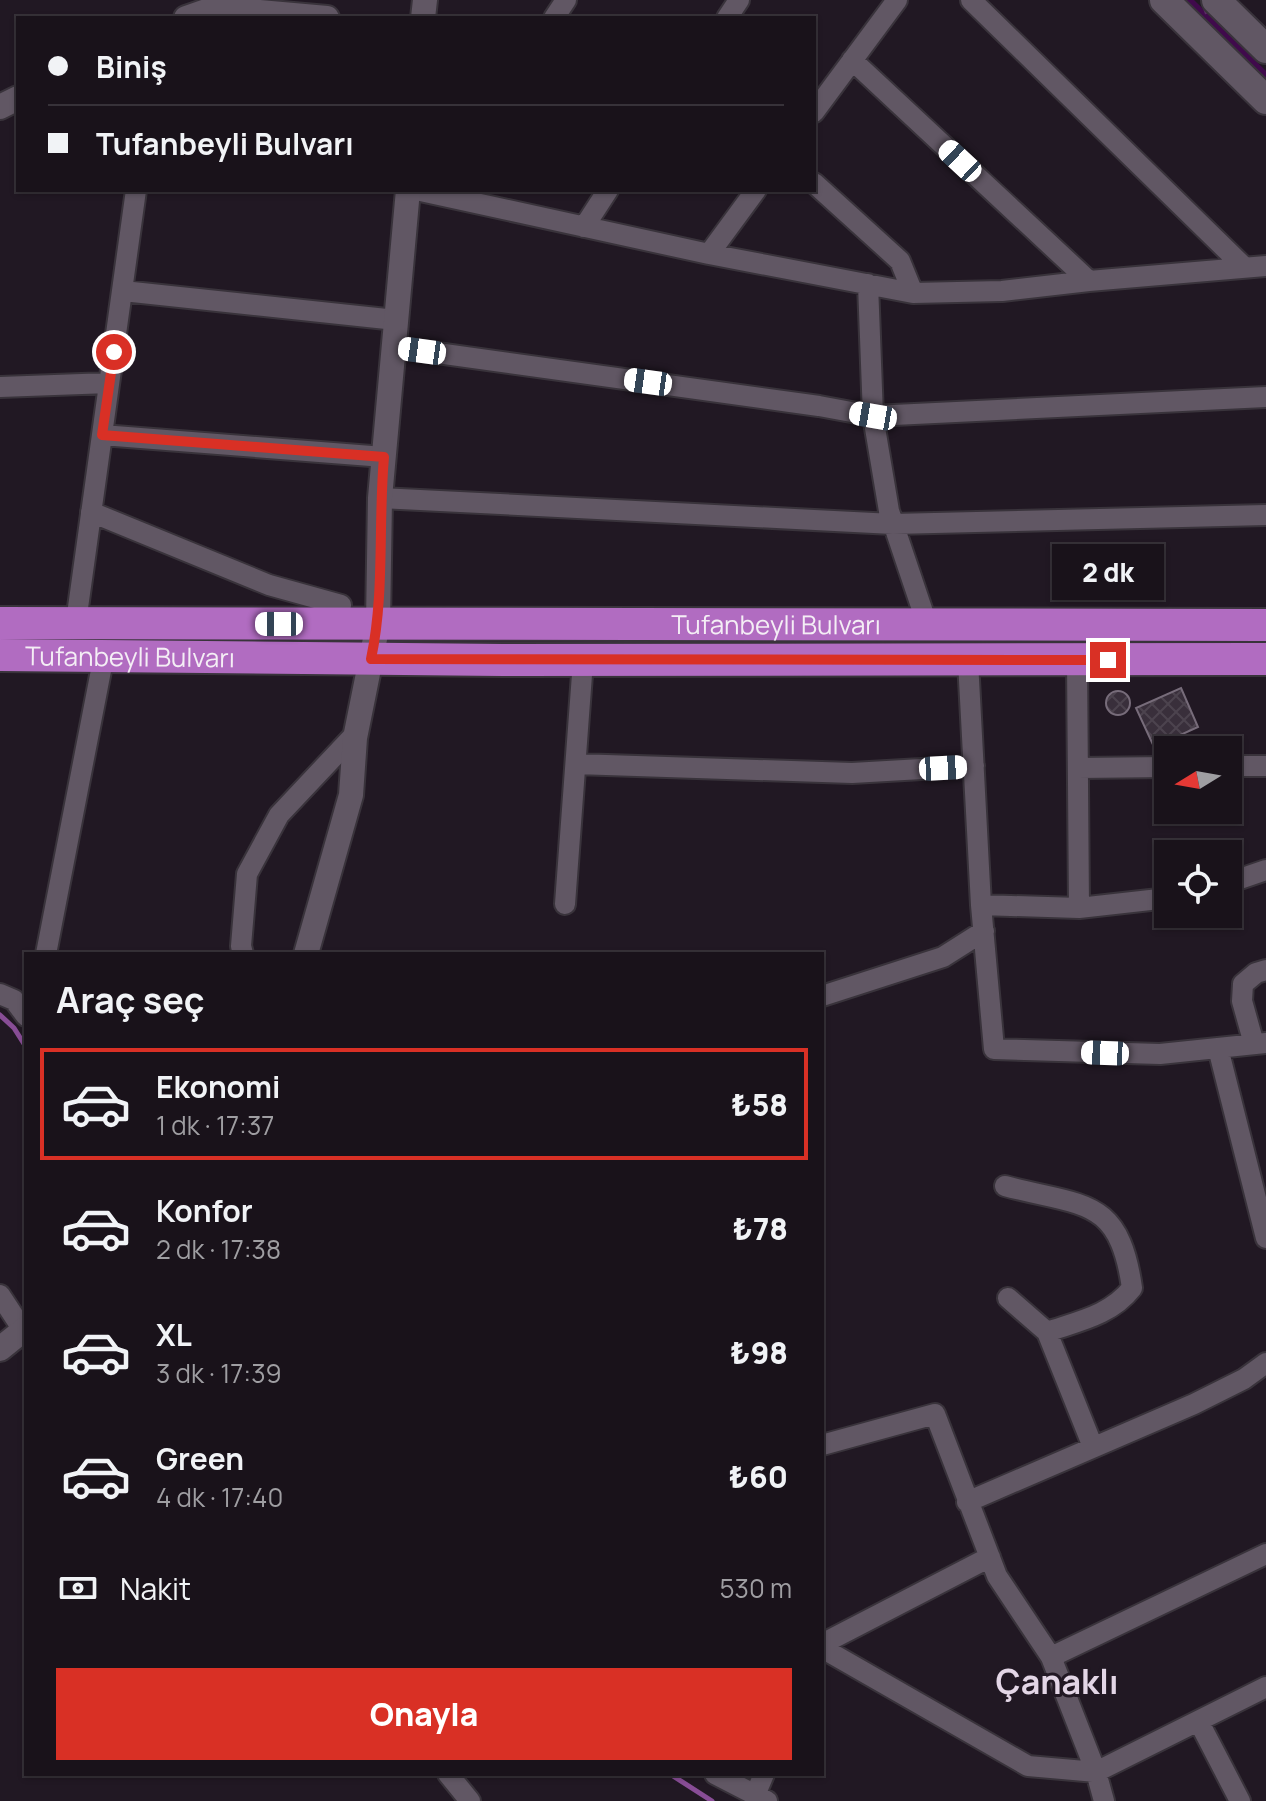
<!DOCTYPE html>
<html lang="tr">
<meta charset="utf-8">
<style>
body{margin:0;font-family:Manrope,sans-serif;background:#262027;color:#f1f3f6;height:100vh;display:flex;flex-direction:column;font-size:30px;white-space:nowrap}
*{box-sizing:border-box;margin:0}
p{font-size:26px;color:#9f9ea2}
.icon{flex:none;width:44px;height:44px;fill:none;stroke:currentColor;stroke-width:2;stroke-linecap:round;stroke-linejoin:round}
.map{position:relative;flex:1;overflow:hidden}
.sheet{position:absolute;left:24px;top:952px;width:800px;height:824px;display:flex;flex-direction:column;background:#19121a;border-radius:0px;box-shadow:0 2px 6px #0004,0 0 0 2px #373239}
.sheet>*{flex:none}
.guide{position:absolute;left:16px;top:16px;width:800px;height:176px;border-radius:0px;box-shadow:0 2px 6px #0004,0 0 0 2px #373239;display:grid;align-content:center;height:176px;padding:0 32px;background:#19121a}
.needle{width:52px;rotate:259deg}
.buttons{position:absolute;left:1154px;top:736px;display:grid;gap:16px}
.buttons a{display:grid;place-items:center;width:88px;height:88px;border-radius:0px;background:#19121a;box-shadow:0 2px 6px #0004,0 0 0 2px #373239;font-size:40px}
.end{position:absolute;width:36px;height:36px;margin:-18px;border:10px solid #d93025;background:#fff;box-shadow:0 0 0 4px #fff}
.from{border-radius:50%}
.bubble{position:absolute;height:56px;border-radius:0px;background:#19121a;box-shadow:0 2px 6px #0004,0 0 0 2px #373239;font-size:26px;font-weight:800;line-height:56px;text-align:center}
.car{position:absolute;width:24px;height:48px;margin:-24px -12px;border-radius:10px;box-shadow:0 0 6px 2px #0007;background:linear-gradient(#fff 24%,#345 0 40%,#fff 0 76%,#345 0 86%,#fff 0)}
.guide b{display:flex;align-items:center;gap:28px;height:76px;font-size:30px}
.guide b+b{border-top:2px solid #373239}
.guide i{width:20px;height:20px;background:#f1f3f6}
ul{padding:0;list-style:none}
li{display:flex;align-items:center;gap:24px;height:112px;margin:0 16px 12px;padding:0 16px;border:4px solid transparent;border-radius:0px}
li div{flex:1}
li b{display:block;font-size:30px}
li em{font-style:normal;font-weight:800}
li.on{border-color:#d93025}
li>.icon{width:72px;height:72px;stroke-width:1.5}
h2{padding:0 32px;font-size:36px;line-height:96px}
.pay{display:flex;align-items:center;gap:20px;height:88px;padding:0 32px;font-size:30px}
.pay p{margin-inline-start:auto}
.button{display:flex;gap:16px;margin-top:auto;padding:16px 32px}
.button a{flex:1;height:92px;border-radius:0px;background:#d93025;color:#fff;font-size:32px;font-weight:800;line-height:92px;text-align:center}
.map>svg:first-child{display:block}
.grass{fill:url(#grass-tufts)}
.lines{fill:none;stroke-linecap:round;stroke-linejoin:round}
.stream{stroke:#884d96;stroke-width:5}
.building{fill:url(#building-cross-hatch);stroke:#776c7a;stroke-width:2}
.minor-casing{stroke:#39333b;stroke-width:24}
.tertiary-casing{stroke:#39333b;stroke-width:28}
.secondary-casing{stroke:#39333b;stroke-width:32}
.trunk-casing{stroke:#39333b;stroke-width:36}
.minor{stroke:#615764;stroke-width:20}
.tertiary{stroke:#615764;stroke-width:24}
.secondary{stroke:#615764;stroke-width:28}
.trunk{stroke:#b16cc1;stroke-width:32}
.route{stroke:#d93025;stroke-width:10}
.labels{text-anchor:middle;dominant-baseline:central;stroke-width:6;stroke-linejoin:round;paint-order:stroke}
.street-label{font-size:26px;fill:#f4eef5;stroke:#211823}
.district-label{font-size:34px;font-weight:bold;fill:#e3d6e6;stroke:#211823}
</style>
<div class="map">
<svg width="1266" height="1801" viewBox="0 0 1266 1801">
<defs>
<pattern id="grass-tufts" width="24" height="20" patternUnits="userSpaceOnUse" patternTransform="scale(2)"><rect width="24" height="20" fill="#400a4c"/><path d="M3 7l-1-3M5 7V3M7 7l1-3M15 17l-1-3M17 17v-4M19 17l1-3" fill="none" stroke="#5c2e66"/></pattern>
<pattern id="building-cross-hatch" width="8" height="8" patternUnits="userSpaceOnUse" patternTransform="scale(2)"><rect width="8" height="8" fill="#392f3b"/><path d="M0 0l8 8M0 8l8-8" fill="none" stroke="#4c434e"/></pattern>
</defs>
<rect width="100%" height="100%" fill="#211823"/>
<path class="grass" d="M1183 0H1194L1266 71V81Z
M663 636H1266V647L388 643H557Z"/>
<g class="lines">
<path class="stream" d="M0 1015 14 1028 26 1047
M670 1774 712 1801"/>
</g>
<path class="building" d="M1181 688 1198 727 1154 747 1136 708Z
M1106 703a12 12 0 1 1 24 0a12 12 0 1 1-24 0Z"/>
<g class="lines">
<g class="minor-casing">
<path id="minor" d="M971 0 1244 267
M554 18 566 0
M727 18 739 0
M852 60 1089 281
M814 112 897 0
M814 183 900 261 913 293
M416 190 709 254 913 293 1002 291 1089 281 1266 266
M584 227 608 190
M709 254 756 190
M868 284 873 416 889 511 927 624
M123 291 396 320
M394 347 819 406 873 416 1266 397
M0 387 109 383
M102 435 384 457
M380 498 893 524 1266 515
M91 512 269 585 341 605 337 624
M76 622 136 190
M1077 660 1079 908
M968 661 981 905 994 1049 1160 1054 1266 1043
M576 764 852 773 974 766
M1228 766H1266
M1078 768 1168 767
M1228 883 1266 870
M565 904 583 661
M981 905 1079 908 1168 898
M46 954 104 655
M243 954 241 946 247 874 279 815 357 732
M0 994 14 1000 26 1016
M822 996 943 957 984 931
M1254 1044 1242 1001 1243 984 1256 973 1266 970
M1218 1048 1266 1238
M1005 1186C1083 1207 1119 1196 1132 1288 1111 1315 1079 1321 1047 1332
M0 1295 23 1330
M1008 1298 1047 1332 1093 1447
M822 1445 935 1414 997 1576 1051 1657 1096 1772 1104 1801
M967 1502 1194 1404 1244 1379 1266 1363
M822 1644 990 1557
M822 1648 1028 1766 1096 1772 1266 1687
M1051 1657 1266 1554
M1199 1722 1240 1801
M448 1774 470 1801
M715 1774 767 1801
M756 1793 764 1774"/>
</g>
<g class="tertiary-casing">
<path id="tertiary" d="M186 18 215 8 327 18
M423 18 425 0
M0 107 18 98
M306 954 351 795 355 738 378 624 380 498 408 190
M0 1349 26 1328"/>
</g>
<g class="secondary-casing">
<path id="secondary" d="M1164 0 1266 100
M1216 0 1266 49"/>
</g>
<g class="trunk-casing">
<g id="trunk">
<path id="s1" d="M0 623 1266 625"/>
<path id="s2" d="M0 655 502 660 1266 659"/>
</g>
</g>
<use href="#minor" class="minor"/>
<use href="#tertiary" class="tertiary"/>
<use href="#secondary" class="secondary"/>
<use href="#trunk" class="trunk"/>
</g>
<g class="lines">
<path class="route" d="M114 352 102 435 384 457C378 524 385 593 371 659L1108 660"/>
</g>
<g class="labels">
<g class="street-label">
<text stroke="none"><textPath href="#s1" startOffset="776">Tufanbeyli Bulvarı</textPath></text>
<text stroke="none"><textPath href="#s2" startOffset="130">Tufanbeyli Bulvarı</textPath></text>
</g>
<g class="district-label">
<text x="1057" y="1681">Çanaklı</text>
</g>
</g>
</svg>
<div class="buttons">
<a><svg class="needle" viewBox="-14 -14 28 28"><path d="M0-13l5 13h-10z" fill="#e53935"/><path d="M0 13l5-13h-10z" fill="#9f9ea2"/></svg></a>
<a><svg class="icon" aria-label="locate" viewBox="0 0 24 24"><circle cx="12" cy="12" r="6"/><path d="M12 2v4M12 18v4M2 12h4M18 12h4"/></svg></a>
</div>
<i class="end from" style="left:114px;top:352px"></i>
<i class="end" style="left:1108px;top:660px"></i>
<div class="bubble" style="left:1052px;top:544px;width:112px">2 dk</div>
<i class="car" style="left:960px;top:161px;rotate:313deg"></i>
<i class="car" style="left:422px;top:351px;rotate:278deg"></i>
<i class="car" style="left:648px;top:382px;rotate:278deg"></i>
<i class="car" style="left:873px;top:416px;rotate:280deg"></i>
<i class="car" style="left:279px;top:624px;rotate:270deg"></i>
<i class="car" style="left:943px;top:768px;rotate:87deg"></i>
<i class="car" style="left:1105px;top:1053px;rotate:272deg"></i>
<div class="guide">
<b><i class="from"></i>Biniş</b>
<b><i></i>Tufanbeyli Bulvarı</b>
</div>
<section class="sheet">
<h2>Araç seç</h2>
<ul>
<li class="on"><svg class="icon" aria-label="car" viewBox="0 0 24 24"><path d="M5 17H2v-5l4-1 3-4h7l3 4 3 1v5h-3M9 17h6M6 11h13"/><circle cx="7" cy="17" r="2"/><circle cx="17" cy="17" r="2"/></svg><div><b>Ekonomi</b><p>1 dk · 17:37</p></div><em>₺58</em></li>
<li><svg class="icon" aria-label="car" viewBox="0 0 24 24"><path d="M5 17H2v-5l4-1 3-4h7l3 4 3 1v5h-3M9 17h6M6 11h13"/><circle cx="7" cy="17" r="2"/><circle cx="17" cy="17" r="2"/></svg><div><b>Konfor</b><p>2 dk · 17:38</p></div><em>₺78</em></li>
<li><svg class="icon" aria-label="car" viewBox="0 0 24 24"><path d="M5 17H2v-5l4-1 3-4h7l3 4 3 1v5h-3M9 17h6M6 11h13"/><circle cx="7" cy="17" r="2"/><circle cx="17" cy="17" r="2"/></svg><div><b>XL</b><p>3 dk · 17:39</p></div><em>₺98</em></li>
<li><svg class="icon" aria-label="car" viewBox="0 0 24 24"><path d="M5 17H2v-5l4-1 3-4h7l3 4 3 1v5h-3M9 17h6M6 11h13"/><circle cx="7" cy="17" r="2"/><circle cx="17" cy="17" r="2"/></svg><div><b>Green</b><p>4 dk · 17:40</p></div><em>₺60</em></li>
</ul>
<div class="pay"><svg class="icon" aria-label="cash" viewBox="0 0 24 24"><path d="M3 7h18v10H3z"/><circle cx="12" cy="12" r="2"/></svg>Nakit<p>530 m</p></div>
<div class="button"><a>Onayla</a></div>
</section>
</div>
